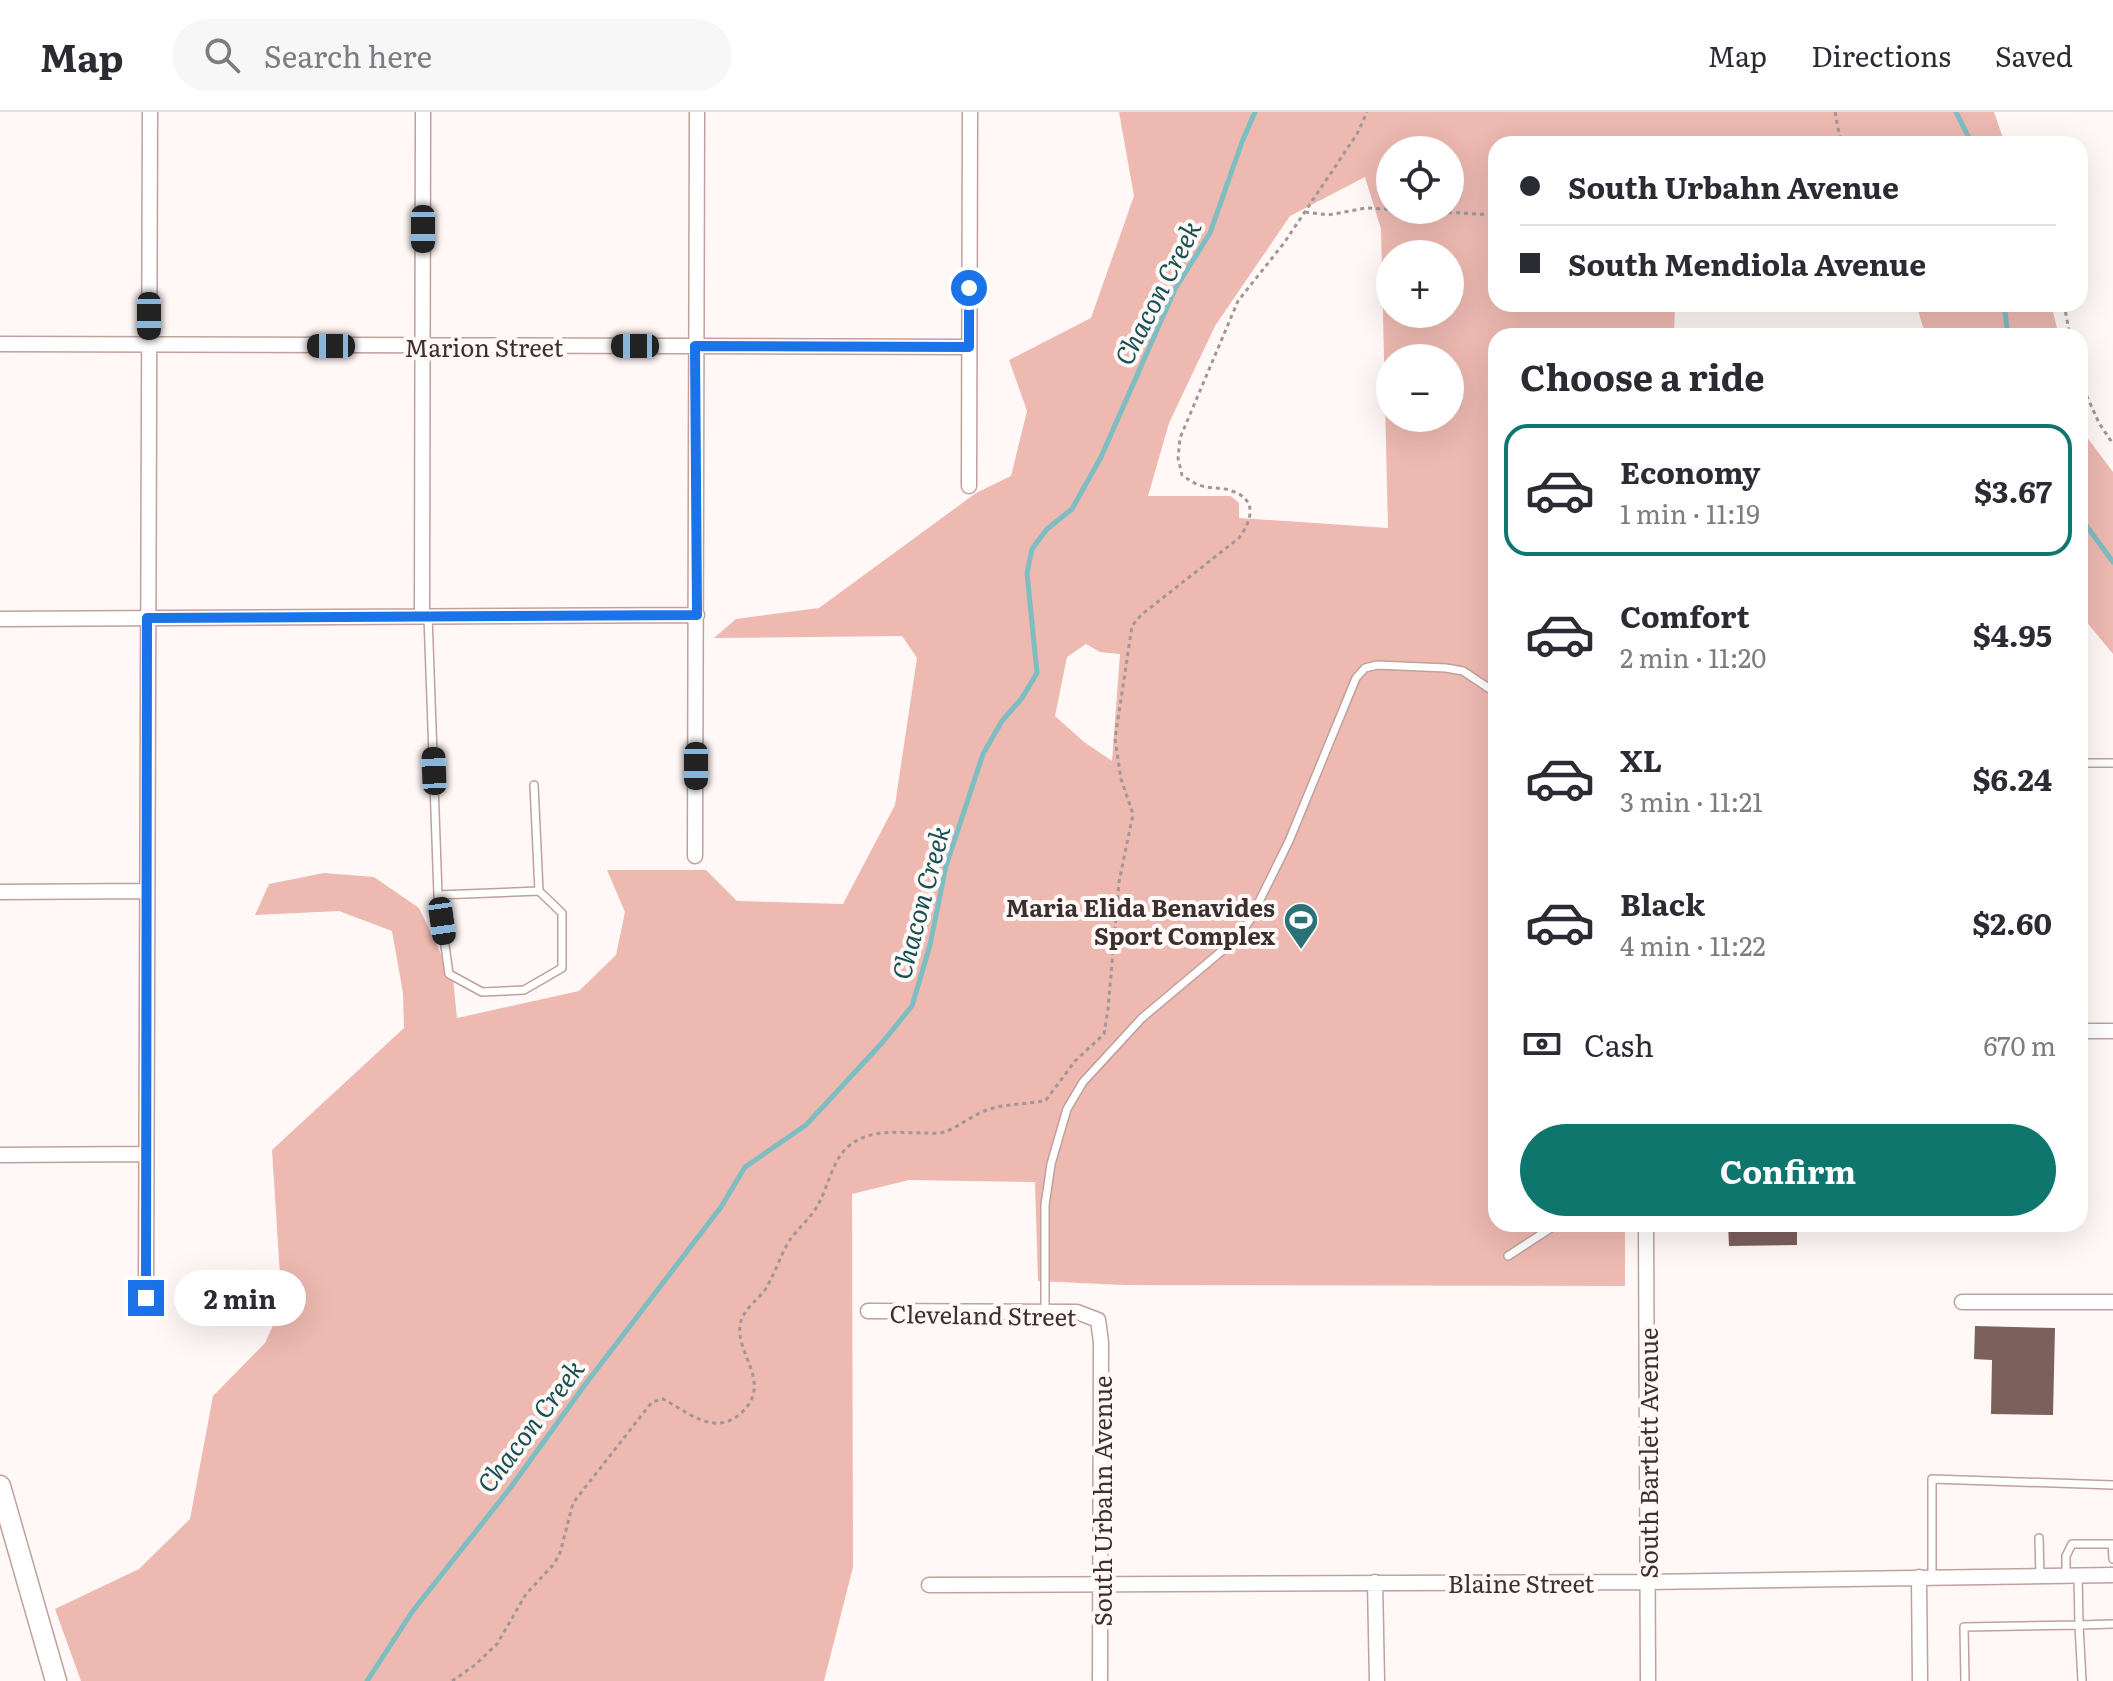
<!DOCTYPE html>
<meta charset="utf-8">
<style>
body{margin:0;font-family:Literata,serif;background:#f7f7f7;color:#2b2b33;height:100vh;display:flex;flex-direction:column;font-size:30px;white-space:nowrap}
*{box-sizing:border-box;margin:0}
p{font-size:26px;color:#7c7c81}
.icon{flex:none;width:44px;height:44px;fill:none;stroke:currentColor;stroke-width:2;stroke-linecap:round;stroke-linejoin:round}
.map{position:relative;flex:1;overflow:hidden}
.drawer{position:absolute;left:1488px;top:216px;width:600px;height:904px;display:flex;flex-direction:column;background:#fff;border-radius:24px;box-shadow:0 8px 32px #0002}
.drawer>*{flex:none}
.top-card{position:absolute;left:1488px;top:24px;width:600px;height:176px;border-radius:24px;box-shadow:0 8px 32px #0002;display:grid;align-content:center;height:176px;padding:0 32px;background:#fff}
.fabs{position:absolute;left:1376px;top:24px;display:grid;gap:16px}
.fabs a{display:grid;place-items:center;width:88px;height:88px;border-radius:50%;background:#fff;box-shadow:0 8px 32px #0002;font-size:40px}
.end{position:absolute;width:36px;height:36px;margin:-18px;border:10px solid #1a73e8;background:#fff;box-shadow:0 0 0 4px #fff}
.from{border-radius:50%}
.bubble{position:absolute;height:56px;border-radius:28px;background:#fff;box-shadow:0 8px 32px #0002;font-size:26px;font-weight:700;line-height:56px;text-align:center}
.car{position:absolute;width:24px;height:48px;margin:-24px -12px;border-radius:10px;box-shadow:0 0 6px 2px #0007;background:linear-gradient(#222 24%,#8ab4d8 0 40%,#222 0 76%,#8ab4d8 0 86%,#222 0)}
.top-card b{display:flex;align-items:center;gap:28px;height:76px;font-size:30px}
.top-card b+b{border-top:2px solid #e1e1e2}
.top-card i{width:20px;height:20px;background:#2b2b33}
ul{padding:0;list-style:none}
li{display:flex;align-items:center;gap:24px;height:132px;margin:0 16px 12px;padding:0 16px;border:4px solid transparent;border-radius:24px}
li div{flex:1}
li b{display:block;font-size:30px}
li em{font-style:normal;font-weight:700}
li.on{border-color:#0f766e}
li>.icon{width:72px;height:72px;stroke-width:1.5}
h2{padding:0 32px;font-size:36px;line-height:96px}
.pay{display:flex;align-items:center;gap:20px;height:88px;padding:0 32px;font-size:30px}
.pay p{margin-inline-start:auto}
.cta{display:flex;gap:16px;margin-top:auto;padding:16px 32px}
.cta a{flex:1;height:92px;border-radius:48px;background:#0f766e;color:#fff;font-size:32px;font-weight:700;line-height:92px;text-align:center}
header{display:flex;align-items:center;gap:48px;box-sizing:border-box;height:112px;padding:0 40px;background:#fff;border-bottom:2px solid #e1e1e2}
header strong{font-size:38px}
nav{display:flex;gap:44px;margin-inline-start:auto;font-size:28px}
.search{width:560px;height:72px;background:#f7f7f7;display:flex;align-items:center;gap:20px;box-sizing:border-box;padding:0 28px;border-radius:44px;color:#7c7c81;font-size:30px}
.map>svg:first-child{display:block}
.green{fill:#edb9b1;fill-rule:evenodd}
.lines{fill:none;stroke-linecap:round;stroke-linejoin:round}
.stream{stroke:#7cbec1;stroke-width:5}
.building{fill:#7b605c}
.lane-casing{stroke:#bfa19d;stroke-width:10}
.street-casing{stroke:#bfa19d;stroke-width:17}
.secondary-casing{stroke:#bfa19d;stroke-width:23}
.path{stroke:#a09796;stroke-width:3;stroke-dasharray:4 4;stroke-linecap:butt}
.lane{stroke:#fff;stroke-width:7}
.street{stroke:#fff;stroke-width:14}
.secondary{stroke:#fff;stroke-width:20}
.route{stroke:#1a73e8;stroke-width:10}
.labels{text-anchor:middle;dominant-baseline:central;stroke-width:8;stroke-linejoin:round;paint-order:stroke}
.street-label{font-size:24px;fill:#3c302e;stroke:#fff8f7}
.poi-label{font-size:24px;font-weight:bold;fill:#3c302e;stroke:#fff8f7;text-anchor:end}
.water-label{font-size:26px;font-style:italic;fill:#155052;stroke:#fff8f7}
</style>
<header>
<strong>Map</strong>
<div class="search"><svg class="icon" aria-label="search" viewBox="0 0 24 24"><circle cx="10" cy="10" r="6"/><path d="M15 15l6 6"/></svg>Search here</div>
<nav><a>Map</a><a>Directions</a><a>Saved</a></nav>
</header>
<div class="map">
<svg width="2113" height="1569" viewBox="0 0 2113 1569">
<rect width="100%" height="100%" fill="#fff8f7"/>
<path class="green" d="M1119 0H1994L2005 32H1496V192H1675L1674 224H1496V1112H1625V1174L1124 1173 1038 1169 1035 1070 909 1068 852 1082 853 1455 824 1569H81L55 1497 139 1457 190 1407 213 1284 265 1231 282 1194 272 1038 404 916 403 881 392 819 339 799 255 803 269 772 324 761 374 765 419 796 453 867 457 906 579 879 616 843 625 800 607 758H706L737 789 843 792 895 693 917 546 902 524 714 526 736 507 819 496 976 381 1011 364 1027 299 1009 248 1091 206 1134 84ZM1390 38H1450V98H1390ZM1365 65 1381 117 1388 416 1239 406V391L1231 384H1148L1169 311 1215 214 1290 104ZM1390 142H1450V202H1390ZM1390 246H1450V306H1390ZM1086 532 1100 540 1120 542 1112 649 1084 630 1055 604 1067 545Z
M1916 192H2051L2059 224H1961L1924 218Z
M2080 316 2113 360V542L2080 502Z"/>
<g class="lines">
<path class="stream" d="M1956 0 1972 32
M2004 192 2008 224
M2080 405 2113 450
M367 1569 412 1500 511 1375 584 1274 721 1095 745 1055 806 1013 881 932 912 894 930 833 946 754 983 642 1002 609 1022 586 1037 561 1027 461 1032 437 1047 417 1072 397 1101 345 1175 177 1210 121 1242 30 1255 0"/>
</g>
<path class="building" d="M1728 1112H1797V1133L1729 1134Z
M1975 1214 2055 1216 2053 1303 1991 1302 1992 1248 1974 1247Z"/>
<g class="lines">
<g class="lane-casing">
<path id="lane" d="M428 504 438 783 449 862 482 880 524 878 562 856V801L539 779 438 783
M2080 651H2113
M534 673 539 779
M1508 1144 1557 1112
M1045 1200V1093L1051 1052 1067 997 1083 970 1142 906 1236 827 1250 808 1289 729 1356 566 1365 556 1377 553 1446 556 1463 559 1496 581
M2039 1426 2040 1464
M2066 1463V1444L2072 1432H2112L2113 1447
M2078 1463 2079 1513 2113 1512
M1932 1465V1367L2113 1373
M1965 1569 1964 1515 2079 1513 2082 1569"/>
</g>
<g class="street-casing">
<path id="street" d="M0 232 969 235
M969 374 970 0
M422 504 423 0
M0 507 697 503
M695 744 697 0
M0 780 146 779
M2080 919H2113
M0 1043 146 1042
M1646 1112 1648 1569
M146 1186 150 0
M1962 1190H2113
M868 1199 1077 1200 1098 1208 1101 1230 1100 1569
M1919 1465 1920 1569
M1375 1470 1377 1569
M929 1473 1648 1470 2113 1463"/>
</g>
<g class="secondary-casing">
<path id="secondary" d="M0 1374 56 1569"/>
</g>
<path class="path" d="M1835 0 1841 32
M1305 100 1328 103 1366 96 1496 103
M2064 192 2070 224
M2080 269 2099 311 2113 332
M452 1569 475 1553 497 1532 526 1482 554 1452 560 1441 573 1391 652 1290 663 1287C687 1299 713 1325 740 1302 777 1270 729 1238 742 1206 747 1195 758 1187 765 1178 775 1162 780 1144 789 1129 798 1116 812 1105 819 1091 829 1072 833 1046 850 1033 872 1016 900 1021 926 1021 932 1021 939 1022 944 1020 959 1015 972 1003 987 998 1006 991 1027 993 1046 988L1075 949 1104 922 1108 897 1119 770 1133 702 1121 667 1115 627 1132 514 1141 503 1239 426C1252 408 1258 388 1232 379 1222 375 1210 377 1199 373 1193 371 1188 367 1182 363L1178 346 1180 326 1238 189 1284 131 1357 22 1367 0"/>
<use href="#lane" class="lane"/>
<use href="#street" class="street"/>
<use href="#secondary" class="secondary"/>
</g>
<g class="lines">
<path class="route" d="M146 1186 147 506 697 503 695 234 969 235V176"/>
</g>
<defs>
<g id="stadium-pin" transform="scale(1.8)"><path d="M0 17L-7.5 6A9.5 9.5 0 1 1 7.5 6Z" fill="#297376" stroke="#fff8f7"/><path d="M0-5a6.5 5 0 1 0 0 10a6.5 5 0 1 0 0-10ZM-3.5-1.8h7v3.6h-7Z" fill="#fff"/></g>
</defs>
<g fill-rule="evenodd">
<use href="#stadium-pin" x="1301" y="808"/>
</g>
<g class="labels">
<g class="street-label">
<text x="484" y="234">Marion Street</text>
<text transform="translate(983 1202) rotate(1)">Cleveland Street</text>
<text transform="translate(1647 1341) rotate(-90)">South Bartlett Avenue</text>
<text transform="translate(1101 1389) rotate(-90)">South Urbahn Avenue</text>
<text x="1521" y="1470">Blaine Street</text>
</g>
<g class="poi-label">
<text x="1275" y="794">Maria Elida Benavides<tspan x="1275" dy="28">Sport Complex</tspan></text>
</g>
<g class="water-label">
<text transform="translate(1156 180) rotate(-63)">Chacon Creek</text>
<text transform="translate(919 790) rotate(-75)">Chacon Creek</text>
<text transform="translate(529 1313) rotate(-53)">Chacon Creek</text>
</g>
</g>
</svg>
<div class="fabs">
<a><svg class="icon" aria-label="locate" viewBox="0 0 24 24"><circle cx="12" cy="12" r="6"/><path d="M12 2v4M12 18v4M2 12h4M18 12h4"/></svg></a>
<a>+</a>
<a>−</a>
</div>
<i class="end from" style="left:969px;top:176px"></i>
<i class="end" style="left:146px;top:1186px"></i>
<div class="bubble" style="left:174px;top:1158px;width:132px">2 min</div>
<i class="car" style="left:423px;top:117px;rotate:180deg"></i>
<i class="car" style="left:149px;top:204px;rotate:180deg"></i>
<i class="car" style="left:331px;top:234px;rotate:270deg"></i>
<i class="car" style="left:635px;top:234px;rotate:270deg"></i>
<i class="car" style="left:696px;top:654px;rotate:180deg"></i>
<i class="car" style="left:434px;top:659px;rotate:358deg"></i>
<i class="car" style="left:442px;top:809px;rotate:172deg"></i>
<div class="top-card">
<b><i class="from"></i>South Urbahn Avenue</b>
<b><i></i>South Mendiola Avenue</b>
</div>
<section class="drawer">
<h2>Choose a ride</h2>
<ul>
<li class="on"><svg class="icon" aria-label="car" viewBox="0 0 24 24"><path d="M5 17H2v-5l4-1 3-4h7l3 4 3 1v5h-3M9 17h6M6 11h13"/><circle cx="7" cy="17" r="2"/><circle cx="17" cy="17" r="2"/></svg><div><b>Economy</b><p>1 min · 11:19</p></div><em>$3.67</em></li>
<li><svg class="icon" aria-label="car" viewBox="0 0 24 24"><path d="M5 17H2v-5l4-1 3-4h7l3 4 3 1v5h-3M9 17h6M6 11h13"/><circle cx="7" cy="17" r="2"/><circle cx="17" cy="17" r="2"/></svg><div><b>Comfort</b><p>2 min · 11:20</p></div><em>$4.95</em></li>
<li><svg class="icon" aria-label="car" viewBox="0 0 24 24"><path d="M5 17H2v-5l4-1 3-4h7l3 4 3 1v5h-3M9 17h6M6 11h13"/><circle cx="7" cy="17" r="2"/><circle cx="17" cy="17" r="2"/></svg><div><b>XL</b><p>3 min · 11:21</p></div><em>$6.24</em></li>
<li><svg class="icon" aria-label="car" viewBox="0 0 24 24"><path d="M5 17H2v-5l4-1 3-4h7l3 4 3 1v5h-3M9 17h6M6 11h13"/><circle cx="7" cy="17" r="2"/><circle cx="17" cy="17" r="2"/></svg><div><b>Black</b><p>4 min · 11:22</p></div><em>$2.60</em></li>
</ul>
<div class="pay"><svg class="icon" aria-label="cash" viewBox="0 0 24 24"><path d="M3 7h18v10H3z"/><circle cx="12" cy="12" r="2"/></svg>Cash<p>670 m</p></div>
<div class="cta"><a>Confirm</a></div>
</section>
</div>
